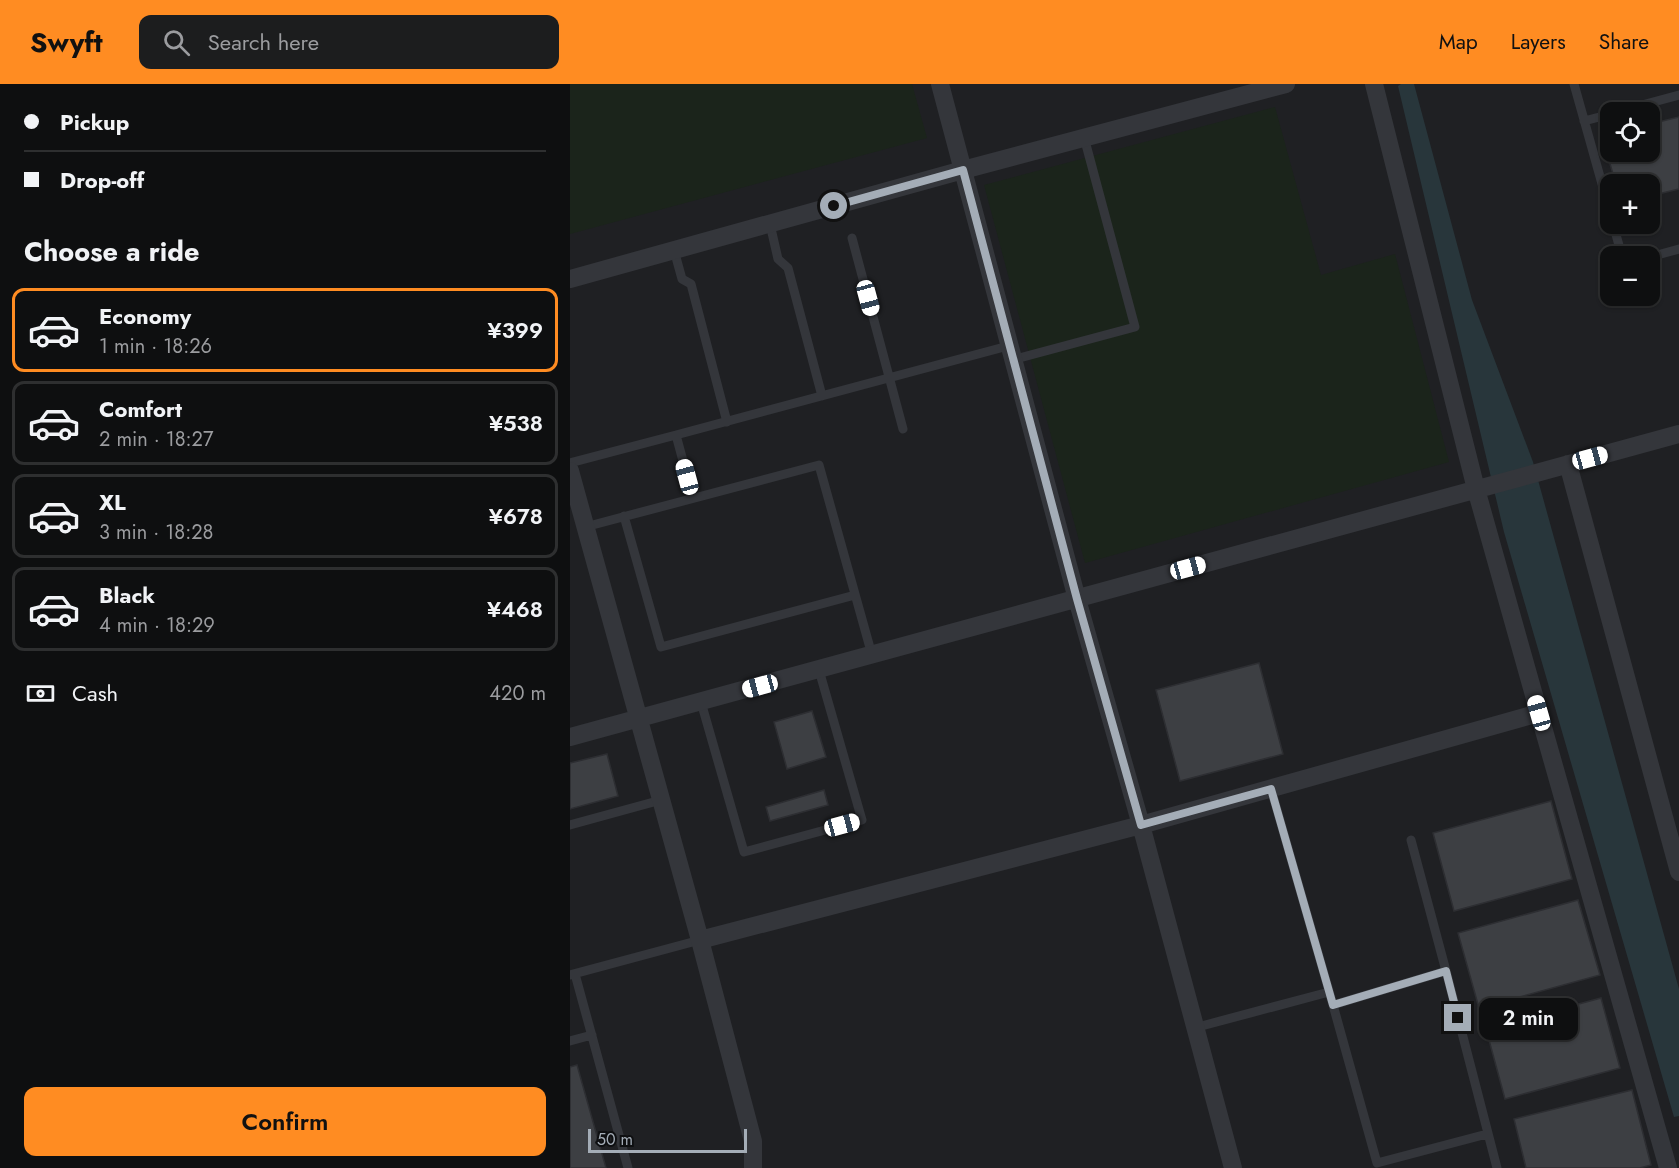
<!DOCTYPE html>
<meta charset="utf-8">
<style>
body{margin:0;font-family:Jost,sans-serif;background:#1c1d1e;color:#f1f3f6;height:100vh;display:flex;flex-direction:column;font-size:22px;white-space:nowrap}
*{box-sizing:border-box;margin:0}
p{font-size:20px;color:#9b9c9f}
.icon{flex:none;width:33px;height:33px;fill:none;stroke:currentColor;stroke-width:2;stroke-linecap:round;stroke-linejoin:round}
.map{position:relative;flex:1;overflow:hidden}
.panel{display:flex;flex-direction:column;background:#0e0f10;width:570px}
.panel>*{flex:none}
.banner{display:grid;align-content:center;height:132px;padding:0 24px;background:#0e0f10}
.fabs{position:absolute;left:1030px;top:18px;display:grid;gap:12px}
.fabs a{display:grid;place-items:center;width:60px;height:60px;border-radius:12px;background:#0e0f10;box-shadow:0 2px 4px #0004,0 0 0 2px #2e2f30;font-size:30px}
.scale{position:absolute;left:18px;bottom:15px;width:159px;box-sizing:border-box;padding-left:6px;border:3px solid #a4adb7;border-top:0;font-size:16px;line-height:21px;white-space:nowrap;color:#a4adb7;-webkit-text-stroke:4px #0e0f11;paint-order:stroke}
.end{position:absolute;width:27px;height:27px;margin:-14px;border:8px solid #a4adb7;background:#111;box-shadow:0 0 0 3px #111}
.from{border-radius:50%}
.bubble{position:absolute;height:42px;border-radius:12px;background:#0e0f10;box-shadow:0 2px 4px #0004,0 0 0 2px #2e2f30;font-size:20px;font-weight:600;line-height:42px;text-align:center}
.car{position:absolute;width:18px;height:36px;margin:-18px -9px;border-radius:8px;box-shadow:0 0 4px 2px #0007;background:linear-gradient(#fff 24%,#345 0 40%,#fff 0 76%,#345 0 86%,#fff 0)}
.banner b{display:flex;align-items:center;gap:21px;height:57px;font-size:22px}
.banner b+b{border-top:2px solid #2e2f30}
.banner i{width:15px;height:15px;background:#f1f3f6}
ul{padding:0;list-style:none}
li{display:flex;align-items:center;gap:18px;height:84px;margin:0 12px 9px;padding:0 12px;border:3px solid #2e2f30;border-radius:12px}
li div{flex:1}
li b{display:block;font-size:22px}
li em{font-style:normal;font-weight:600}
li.on{border-color:#ff8c22}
li>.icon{width:54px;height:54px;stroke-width:1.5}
h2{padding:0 24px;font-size:27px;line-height:72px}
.pay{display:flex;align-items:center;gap:15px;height:66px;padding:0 24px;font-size:22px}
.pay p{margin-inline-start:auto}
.primary-button{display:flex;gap:12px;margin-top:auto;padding:12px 24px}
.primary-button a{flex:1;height:69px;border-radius:12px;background:#ff8c22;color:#111;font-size:24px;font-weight:600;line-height:69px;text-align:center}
header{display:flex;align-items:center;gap:36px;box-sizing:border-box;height:84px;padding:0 30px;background:#ff8c22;color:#111}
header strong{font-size:28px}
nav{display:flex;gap:33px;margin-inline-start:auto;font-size:21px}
.search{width:420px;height:54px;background:#1c1d1e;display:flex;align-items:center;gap:15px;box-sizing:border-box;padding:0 21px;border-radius:12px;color:#9b9c9f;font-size:22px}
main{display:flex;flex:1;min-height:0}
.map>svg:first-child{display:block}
.built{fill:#1f2023;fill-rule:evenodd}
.green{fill:#1b241b}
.water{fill:#28363b}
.building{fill:#3d3f43;stroke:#2d2e32;stroke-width:1.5}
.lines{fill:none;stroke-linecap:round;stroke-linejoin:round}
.service{stroke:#34363b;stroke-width:9}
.minor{stroke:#34363b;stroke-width:18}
.route{stroke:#a4adb7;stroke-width:8}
</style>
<header>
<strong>Swyft</strong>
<div class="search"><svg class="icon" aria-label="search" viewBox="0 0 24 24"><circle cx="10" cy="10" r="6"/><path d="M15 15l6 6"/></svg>Search here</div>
<nav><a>Map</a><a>Layers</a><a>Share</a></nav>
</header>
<main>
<section class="panel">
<div class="banner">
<b><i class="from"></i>Pickup</b>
<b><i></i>Drop-off</b>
</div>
<h2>Choose a ride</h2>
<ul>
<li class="on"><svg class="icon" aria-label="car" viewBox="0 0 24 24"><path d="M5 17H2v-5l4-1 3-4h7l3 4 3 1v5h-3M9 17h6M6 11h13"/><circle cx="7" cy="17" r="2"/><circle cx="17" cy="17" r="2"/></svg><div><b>Economy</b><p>1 min · 18:26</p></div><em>¥399</em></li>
<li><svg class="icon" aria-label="car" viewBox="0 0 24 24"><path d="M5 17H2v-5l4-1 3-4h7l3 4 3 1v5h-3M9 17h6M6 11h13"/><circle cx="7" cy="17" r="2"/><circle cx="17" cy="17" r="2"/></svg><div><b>Comfort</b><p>2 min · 18:27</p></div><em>¥538</em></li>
<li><svg class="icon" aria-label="car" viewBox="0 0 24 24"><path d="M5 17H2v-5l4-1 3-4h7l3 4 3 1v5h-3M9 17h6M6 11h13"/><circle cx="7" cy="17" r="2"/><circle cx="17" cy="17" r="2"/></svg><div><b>XL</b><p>3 min · 18:28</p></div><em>¥678</em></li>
<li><svg class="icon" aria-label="car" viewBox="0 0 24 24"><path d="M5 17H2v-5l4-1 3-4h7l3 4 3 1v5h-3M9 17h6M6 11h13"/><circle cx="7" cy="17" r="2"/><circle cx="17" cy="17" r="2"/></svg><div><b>Black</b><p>4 min · 18:29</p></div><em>¥468</em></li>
</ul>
<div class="pay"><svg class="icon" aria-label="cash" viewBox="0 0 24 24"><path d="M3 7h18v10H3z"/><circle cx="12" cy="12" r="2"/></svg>Cash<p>420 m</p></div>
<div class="primary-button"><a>Confirm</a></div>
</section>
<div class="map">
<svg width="1109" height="1084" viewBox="0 0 1109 1084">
<rect width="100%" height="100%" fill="#131416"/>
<path class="built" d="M0 0H1109V1084H0ZM1041 28H1080V68H1041ZM1041 100H1080V140H1041ZM1041 172H1080V212H1041Z"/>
<path class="green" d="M0 0H342L357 54 0 150Z
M705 23 751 191 825 170 879 378 515 479 414 101Z"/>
<path class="water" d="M831 0H844L902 216 963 378 1109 905V1032L1104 1033 934 448 828 2Z"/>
<path class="building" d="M1109 33V105L1080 112V100H1046L1032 53 1041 51V68H1080V40Z
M689 579 713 670 610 697 586 606Z
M242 627 256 673 217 685 204 638Z
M37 670 48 712 0 725V679Z
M254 706 258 721 200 737 196 723Z
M981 717 1002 795 884 827 863 749Z
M1008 816 1030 891 909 924 888 849Z
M1031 914 1050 984 935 1015 916 945Z
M7 981 36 1084H0V983Z
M1062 1006 1081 1081 1070 1084H956L944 1035Z"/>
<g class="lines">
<path class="service" d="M1004 0 1041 132
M1046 28 1109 11
M1014 37 1041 30
M200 140 208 175 218 184 252 312
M1043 140 1052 172
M282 154 333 345
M104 166 112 195 121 200 157 338
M1080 173 1109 165
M442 276 565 243 514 53
M106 351 438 262
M0 379 106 351 123 414
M54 432 91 563 285 511
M15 443 249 381 302 571
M131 618 174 768 292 736 249 586
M701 705 763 921 876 887 927 1084
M0 741 91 716
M841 756 876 887
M5 890 58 1084
M0 891 130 856
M763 921 807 1079 917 1050
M624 944 759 908
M0 957 22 951"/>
<path class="minor" d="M370 0 507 515 571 741 663 1084
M0 195 393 86 716 0
M998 380 1109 788
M0 387 130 856 183 1057V1084
M969 629 1098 1084
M0 653 1109 350
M130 856 571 741 969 629 906 405 804 0"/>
</g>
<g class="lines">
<path class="route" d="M264 122 393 86 507 515 571 741 701 705 763 921 876 887 888 934"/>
</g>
</svg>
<div class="fabs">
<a><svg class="icon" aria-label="locate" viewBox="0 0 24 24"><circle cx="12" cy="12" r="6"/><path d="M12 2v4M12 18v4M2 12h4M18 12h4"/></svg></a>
<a>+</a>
<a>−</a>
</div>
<div class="scale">50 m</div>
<i class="end from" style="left:264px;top:122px"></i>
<i class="end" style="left:888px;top:934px"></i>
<div class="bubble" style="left:909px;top:914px;width:99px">2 min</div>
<i class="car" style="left:298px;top:214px;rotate:165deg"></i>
<i class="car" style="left:1020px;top:374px;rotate:75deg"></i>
<i class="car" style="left:117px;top:393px;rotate:345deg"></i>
<i class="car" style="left:618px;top:484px;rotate:75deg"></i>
<i class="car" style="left:190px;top:602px;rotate:255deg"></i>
<i class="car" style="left:969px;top:629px;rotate:344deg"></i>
<i class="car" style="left:272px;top:741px;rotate:75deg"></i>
</div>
</main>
